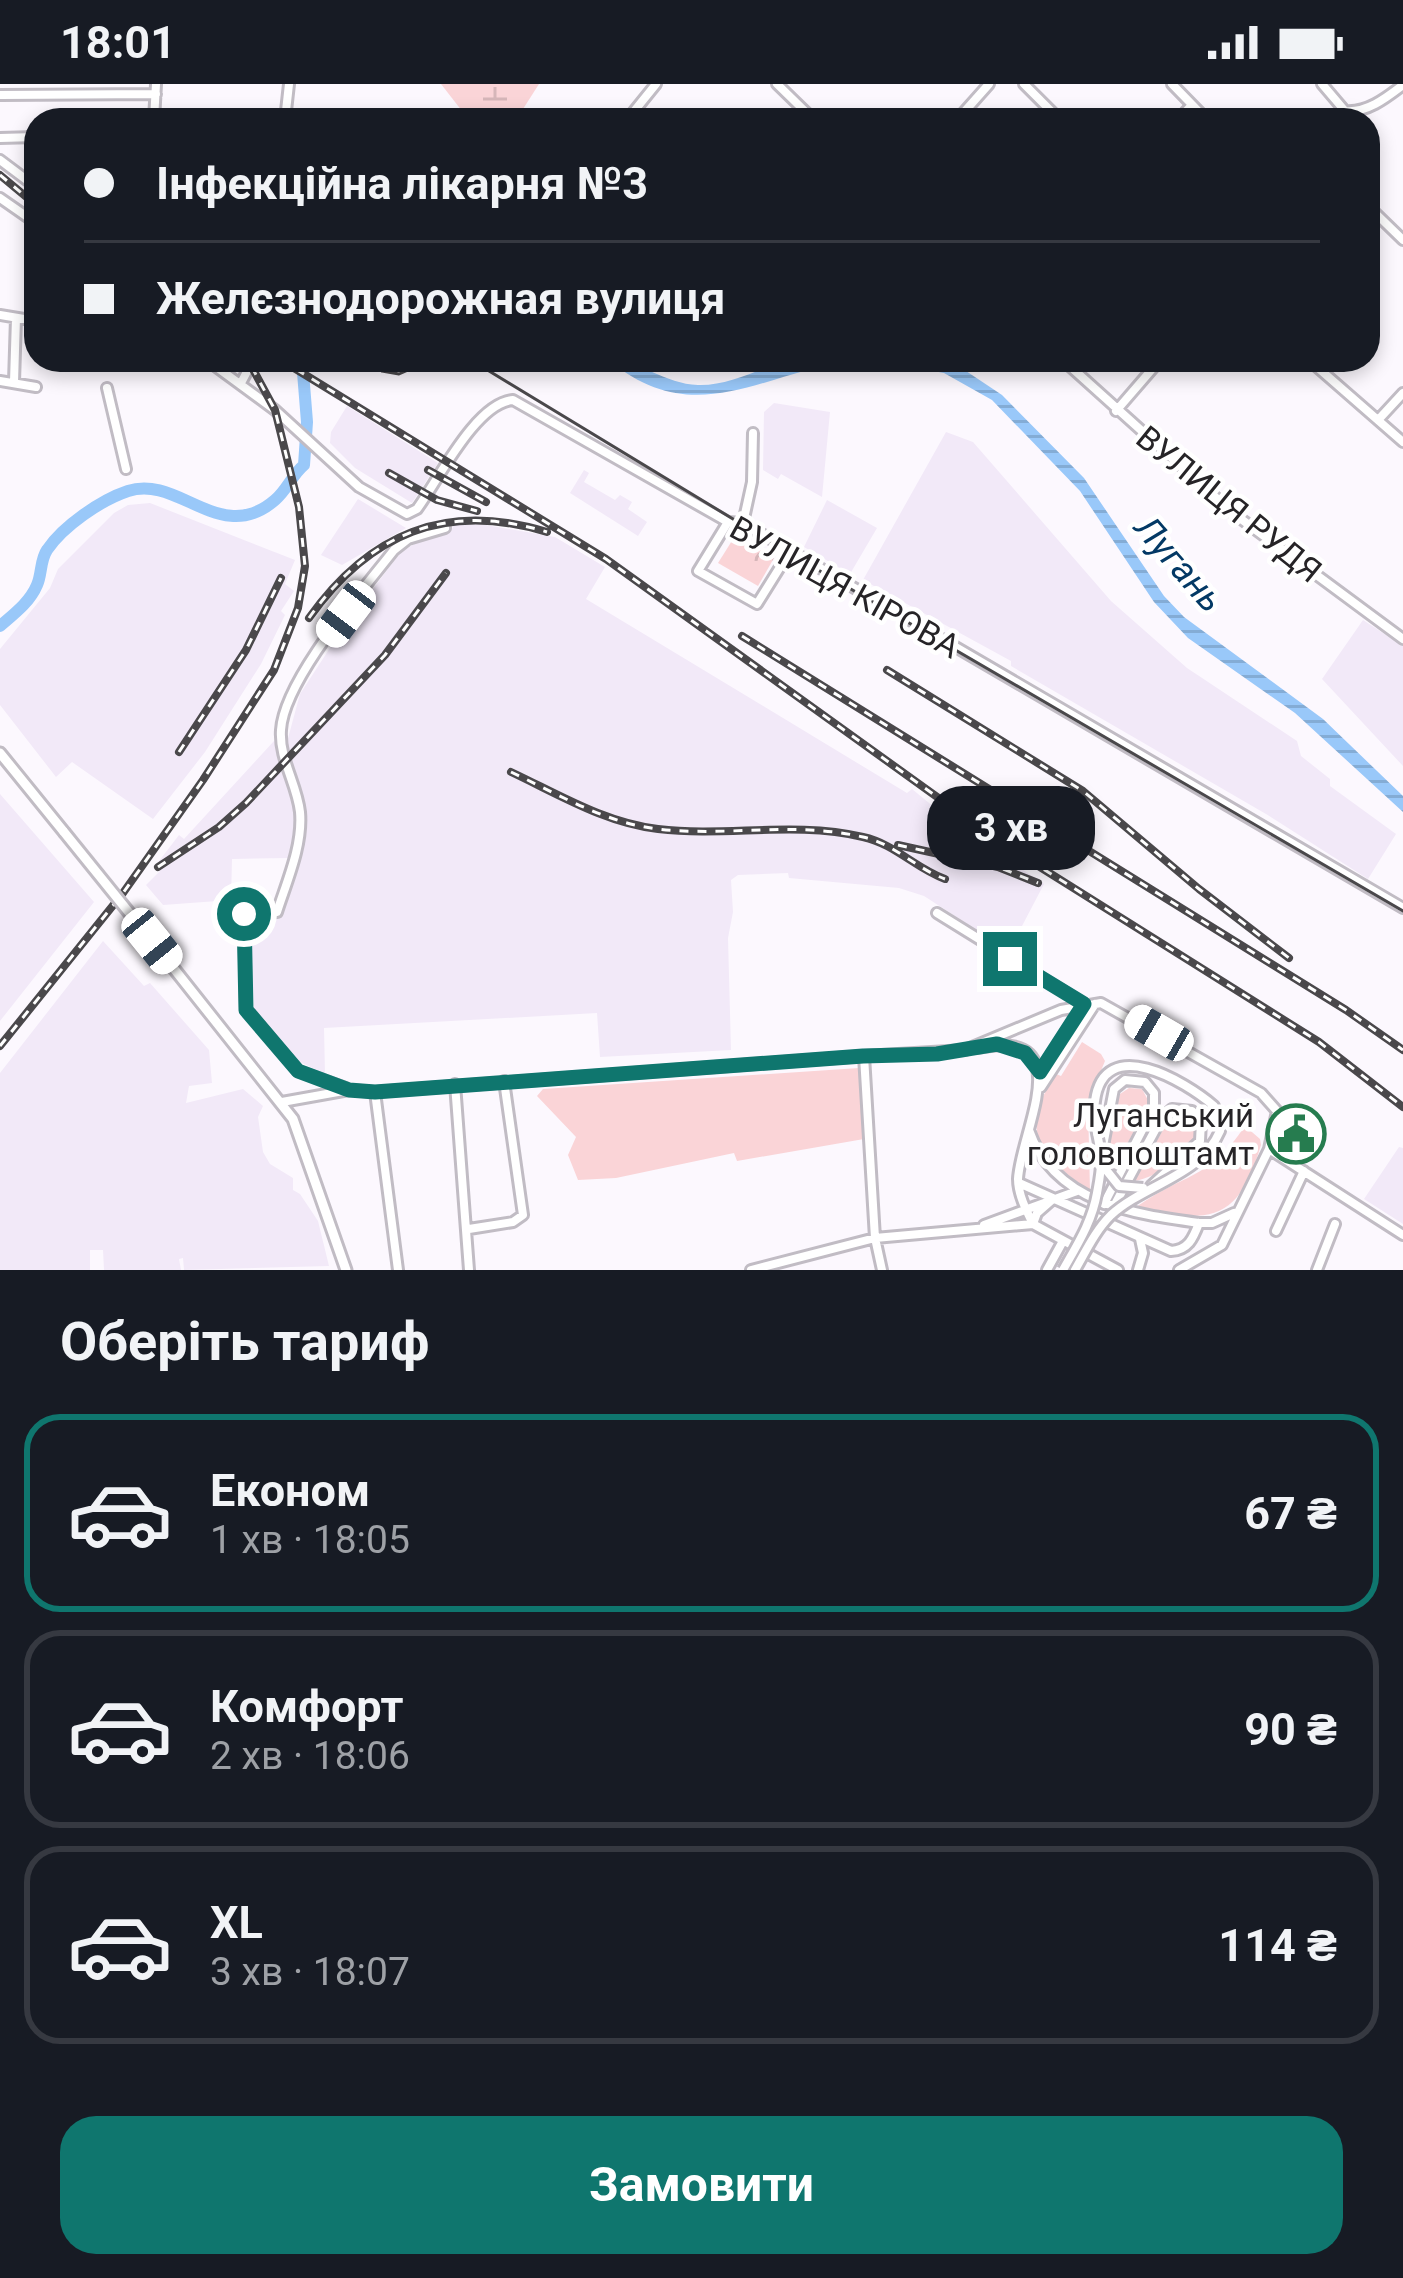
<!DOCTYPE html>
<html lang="uk">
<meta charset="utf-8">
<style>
body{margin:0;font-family:Roboto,sans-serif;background:#242831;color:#f1f3f6;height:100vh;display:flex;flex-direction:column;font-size:45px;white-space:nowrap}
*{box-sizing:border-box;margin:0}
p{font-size:39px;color:#9ea1a6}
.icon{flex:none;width:66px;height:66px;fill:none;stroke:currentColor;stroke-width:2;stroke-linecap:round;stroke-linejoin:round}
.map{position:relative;height:1186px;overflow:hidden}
.side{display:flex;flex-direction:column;background:#171b24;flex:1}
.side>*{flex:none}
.hud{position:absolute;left:24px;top:24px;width:1356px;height:264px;border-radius:36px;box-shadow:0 6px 18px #0003;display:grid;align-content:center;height:264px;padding:0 60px;background:#171b24}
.end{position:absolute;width:54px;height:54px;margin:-27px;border:15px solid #0f766e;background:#fff;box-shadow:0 0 0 6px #fff}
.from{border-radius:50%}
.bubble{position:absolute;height:84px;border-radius:36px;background:#171b24;box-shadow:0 6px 18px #0003;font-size:39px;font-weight:700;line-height:84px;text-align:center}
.car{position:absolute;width:36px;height:72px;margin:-36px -18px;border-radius:15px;box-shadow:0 0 9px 3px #0007;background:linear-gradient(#fff 24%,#345 0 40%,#fff 0 76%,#345 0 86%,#fff 0)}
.hud b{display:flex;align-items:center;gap:42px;height:114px;font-size:45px}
.hud b+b{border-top:3px solid #363941}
.hud i{width:30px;height:30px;background:#f1f3f6}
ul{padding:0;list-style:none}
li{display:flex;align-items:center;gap:36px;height:198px;margin:0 24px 18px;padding:0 36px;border:6px solid #363941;border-radius:36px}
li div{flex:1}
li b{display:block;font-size:45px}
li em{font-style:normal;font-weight:700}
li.on{border-color:#0f766e}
li>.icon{width:108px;height:108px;stroke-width:1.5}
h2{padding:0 60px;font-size:54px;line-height:144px}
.action{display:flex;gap:24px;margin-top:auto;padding:24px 60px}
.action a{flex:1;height:138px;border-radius:36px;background:#0f766e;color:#fff;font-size:48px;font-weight:700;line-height:138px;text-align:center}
.status{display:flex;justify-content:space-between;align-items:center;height:84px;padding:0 60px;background:#171b24;direction:ltr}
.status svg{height:33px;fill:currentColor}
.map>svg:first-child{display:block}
.built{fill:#f2e9f8}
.green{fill:#fad4d7}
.forest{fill:url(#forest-crowns)}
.wetland{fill:url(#wetland-marsh)}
.water{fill:url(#water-rules)}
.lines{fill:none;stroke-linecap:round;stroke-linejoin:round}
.river{stroke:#99c8f9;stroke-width:12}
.minor-casing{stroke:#c1bcc4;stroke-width:14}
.major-casing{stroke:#c1bcc4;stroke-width:15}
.minor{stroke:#fff;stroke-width:8}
.major{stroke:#fff;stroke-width:9}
.tram{stroke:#4a484b;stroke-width:3}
.rail-casing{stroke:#4a484b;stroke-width:8}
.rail{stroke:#fff;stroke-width:3;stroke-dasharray:9;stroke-linecap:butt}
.minor-bridge-casing{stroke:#c1bcc4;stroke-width:14;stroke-linecap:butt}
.major-bridge-casing{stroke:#c1bcc4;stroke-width:15;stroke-linecap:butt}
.minor-bridge{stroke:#fff;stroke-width:8}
.major-bridge{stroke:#fff;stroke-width:9}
.route{stroke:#0f766e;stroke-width:15}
.labels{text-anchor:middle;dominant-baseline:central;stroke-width:9;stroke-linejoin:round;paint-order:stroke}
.street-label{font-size:33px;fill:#262427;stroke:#fff}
.poi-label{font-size:33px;fill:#262427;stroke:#fff;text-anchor:end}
.water-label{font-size:36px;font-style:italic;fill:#033965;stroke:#fff}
</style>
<div class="status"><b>18:01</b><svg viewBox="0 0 49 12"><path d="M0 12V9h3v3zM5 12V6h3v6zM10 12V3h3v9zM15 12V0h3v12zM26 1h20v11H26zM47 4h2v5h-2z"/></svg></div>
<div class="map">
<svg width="1403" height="1186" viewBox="0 0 1403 1186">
<defs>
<pattern id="forest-crowns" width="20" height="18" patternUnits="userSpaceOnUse" patternTransform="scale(3)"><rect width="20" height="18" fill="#fad4d7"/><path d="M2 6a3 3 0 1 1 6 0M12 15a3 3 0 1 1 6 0" fill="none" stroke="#d6b6b9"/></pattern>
<pattern id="wetland-marsh" width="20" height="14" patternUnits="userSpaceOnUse" patternTransform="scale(3)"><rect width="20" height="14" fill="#fad4d7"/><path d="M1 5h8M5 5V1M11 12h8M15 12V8" fill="none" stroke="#d6b6b9"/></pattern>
<pattern id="water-rules" width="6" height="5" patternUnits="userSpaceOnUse" patternTransform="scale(3)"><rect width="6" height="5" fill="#99c8f9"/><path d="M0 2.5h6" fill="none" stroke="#84acd5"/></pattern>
</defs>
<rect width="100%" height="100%" fill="#fcf8fe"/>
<path class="built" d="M774 319 830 328 822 413 781 390 778 395 763 386 764 328Z
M347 322 438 379 412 419 355 384 330 359 331 348Z
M946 348 973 358 1111 517 1187 584 1297 657 1301 672 1330 695V702L1396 750 1368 795 1266 730 1011 582V577L863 496Z
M584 386 589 389 584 398 615 416 620 411 632 418 628 425 647 438 638 452 570 409Z
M358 415 406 444 342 481 321 471Z
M827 416 877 444 850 490 804 463Z
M150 419 295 476 285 500 294 507 281 527 285 531 261 580 205 668 153 735 72 678 56 693 0 621V565L50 504 58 485 114 429 128 421Z
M480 440 555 453 605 483 586 515 907 709 912 705 951 737 1044 800 1009 867 924 812 899 804 789 794 788 789 738 791 731 796 733 828 728 854 731 966 600 973 597 929 324 944 325 990 298 977 254 925 250 835 282 831 303 750 304 726 287 658 300 610 341 547 400 469 422 455 451 447 454 441Z
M1363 536 1403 562V682L1322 595Z
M274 657 280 662 297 733 289 774 232 775 231 816 163 821 146 801 160 787 156 781 179 751 184 755Z
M0 710 94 818 0 937Z
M103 857 144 902 150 899 209 966 212 999 189 1002 186 1019 243 1005 263 1022 258 1033 263 1068 270 1080 293 1094V1106L300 1110 318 1137 329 1182 184 1186 183 1174 179 1175 181 1186H104L103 1166H90V1186H0V989Z
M1399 1063 1403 1064V1140L1364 1115Z"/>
<path class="green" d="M1082 958 1101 970 1105 977 1088 1018 1090 1108C1040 1070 1017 1048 1056 990L1061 992Z
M859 984 864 1055 737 1077 734 1069 616 1094 578 1096 568 1071 576 1053 537 1012 543 1005Z
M1129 1004 1142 1005 1149 1018 1114 1086C1104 1064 1112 1033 1120 1010Z
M1182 1031 1193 1035 1197 1044C1193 1067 1158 1094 1134 1097L1168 1037Z
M1245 1042 1260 1055 1261 1061C1237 1143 1207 1137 1134 1125 1182 1089 1207 1098 1245 1042Z"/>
<path class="forest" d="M735 452 774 474 758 502 718 479Z"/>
<path class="wetland" d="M441 0H539L516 36H469Z"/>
<path class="water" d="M609 276C640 276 665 300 698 301 729 302 759 284 789 277 810 273 834 276 855 276 762 288 695 348 609 276Z
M874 276H941L963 285 1002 311 1084 394 1164 512 1184 533 1323 635 1403 712V728L1295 629 1188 554 1154 518 1080 407 992 316 944 289Z"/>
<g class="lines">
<path class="river" d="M0 542C14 530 30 518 37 501 42 490 40 476 47 466 63 442 101 416 128 407 178 390 221 463 275 416 287 406 292 391 304 381L307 338 302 276"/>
<g class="minor-casing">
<path id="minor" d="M777 0 814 36
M1024 0 1060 36
M1172 0 1207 36
M1322 0 1345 27
M0 11 156 10
M154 36 156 0
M285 36 289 0
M627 36 656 0
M957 36 989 0
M1178 36 1191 22
M1335 36 1345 27C1367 29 1386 14 1403 1
M0 54 36 53
M0 76 36 103
M0 114 36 139
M1368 122 1403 156
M0 231 36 237
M207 276 275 326 359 403 407 430 417 425C439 395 476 319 513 316L728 438 743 439 1403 824
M1063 276 1233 429 1403 555
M1309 276 1403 358
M0 297 36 303
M14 298 16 234
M241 299 253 276
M107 304 126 385
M1116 327 1160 276
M1379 335 1403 309
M728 438 698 487 757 520 790 467
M743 439 752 398 753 349
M937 829 1084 920 1040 988
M978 964C1082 943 1020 1048 1018 1095 1018 1110 1026 1126 1033 1140L1118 1186
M864 972 875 1154 882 1186
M455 1000 469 1186
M1041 1003 1095 920
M346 1004 298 987 246 925 244 831 277 828C287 797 303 761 300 728 297 700 279 675 281 646 284 596 362 507 394 466L408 455 445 444
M375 1008 398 1186
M282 1018 349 1006 375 1008 864 972 965 966 1061 926 1101 919 1261 1009 1277 1027 1269 1065 1222 1161 1179 1186
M1029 1046C1054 1119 1133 1130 1199 1139H1212L1234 1129
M1269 1065 1403 1151
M1102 1067 1114 1005 1125 996 1145 998 1154 1009V1023L1104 1120
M1019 1099 1171 1167C1188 1166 1193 1155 1199 1139
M1113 1124 1161 1035 1172 1025 1192 1027 1201 1037 1200 1057 1151 1102
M984 1141 1077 1107
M469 1145 513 1138 523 1131 504 997
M1276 1147 1304 1087
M751 1186 875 1154 1033 1140 1037 1129 1053 1115
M1047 1186 1063 1157
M1138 1186 1143 1169 1140 1155
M1317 1186 1335 1140"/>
</g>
<g class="major-casing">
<path id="major" d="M0 669 64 748
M152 857 293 1035 346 1186"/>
</g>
<use href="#minor" class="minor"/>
<use href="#major" class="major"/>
<path class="tram" d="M374 276 382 287 399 290 431 276
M471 276 789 469 1403 827"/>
<g class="rail-casing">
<path id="rail" d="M0 91 36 121
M281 276 606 475 997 756 1319 958 1403 1023
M428 386 486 418
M389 389 437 416 477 427
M309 534C369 450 445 417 547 448
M742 552 1346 926 1403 966
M887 586 1083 707 1199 805 1289 874
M179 668 246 566 281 494
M511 688C558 710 605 739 658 745 727 753 794 737 863 753 895 760 915 784 945 795
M898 761 998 783 1038 799
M158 783 219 743 246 719 385 571 446 489
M0 962 123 809 203 696 274 586 298 524 305 482 299 423 275 326 248 276"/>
</g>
<use href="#rail" class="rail"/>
<g class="minor-bridge-casing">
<path id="minor-bridge" d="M1103 1082 1119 1102 1143 1104
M1063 1186C1077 1161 1092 1138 1097 1109 1099 1098 1102 1084 1101 1072 1099 1053 1092 1036 1095 1017 1104 949 1185 997 1214 1022L1220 1047C1201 1092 1145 1100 1111 1131 1095 1147 1086 1167 1075 1186"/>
</g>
<g class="major-bridge-casing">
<path id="major-bridge" d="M64 748 152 857"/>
</g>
<use href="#minor-bridge" class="minor-bridge"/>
<use href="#major-bridge" class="major-bridge"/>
</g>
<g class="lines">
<path class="route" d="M244 830 246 926 298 987 349 1006 375 1008 863 972 937 970 997 960 1025 969 1040 988 1084 920 1010 875"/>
</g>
<defs>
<g id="civic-ring" transform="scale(3)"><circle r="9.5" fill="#fff" stroke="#267c4f" stroke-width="1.5"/><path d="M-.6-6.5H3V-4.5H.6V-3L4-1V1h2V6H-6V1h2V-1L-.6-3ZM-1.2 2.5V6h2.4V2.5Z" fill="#267c4f"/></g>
</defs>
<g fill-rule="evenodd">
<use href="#civic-ring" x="1296" y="1050"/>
</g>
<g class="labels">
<g class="street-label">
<text transform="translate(1229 420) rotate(39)">ВУЛИЦЯ РУДЯ</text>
<text transform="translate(845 503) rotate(29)">ВУЛИЦЯ КІРОВА</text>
</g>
<g class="poi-label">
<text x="1254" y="1031">Луганський<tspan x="1254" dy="38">головпоштамт</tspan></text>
</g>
<g class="water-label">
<text transform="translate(1179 480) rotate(49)">Лугань</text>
</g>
</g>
</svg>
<i class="end from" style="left:244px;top:830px"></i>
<i class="end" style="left:1010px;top:875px"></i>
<div class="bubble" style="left:927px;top:702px;width:168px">3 хв</div>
<i class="car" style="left:346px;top:530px;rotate:217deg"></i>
<i class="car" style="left:152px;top:857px;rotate:141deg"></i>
<i class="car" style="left:1159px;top:949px;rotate:300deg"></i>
<div class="hud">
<b><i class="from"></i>Інфекційна лікарня №3</b>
<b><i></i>Желєзнодорожная вулиця</b>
</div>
</div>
<section class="side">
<h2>Оберіть тариф</h2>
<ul>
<li class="on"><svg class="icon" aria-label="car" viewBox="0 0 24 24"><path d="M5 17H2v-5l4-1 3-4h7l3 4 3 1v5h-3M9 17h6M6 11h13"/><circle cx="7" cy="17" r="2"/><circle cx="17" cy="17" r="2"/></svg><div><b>Економ</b><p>1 хв · 18:05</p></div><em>67 ₴</em></li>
<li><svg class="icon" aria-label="car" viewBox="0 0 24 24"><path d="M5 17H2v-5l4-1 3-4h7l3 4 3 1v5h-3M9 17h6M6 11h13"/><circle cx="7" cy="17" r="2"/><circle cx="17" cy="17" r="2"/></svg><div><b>Комфорт</b><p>2 хв · 18:06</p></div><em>90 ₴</em></li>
<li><svg class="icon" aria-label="car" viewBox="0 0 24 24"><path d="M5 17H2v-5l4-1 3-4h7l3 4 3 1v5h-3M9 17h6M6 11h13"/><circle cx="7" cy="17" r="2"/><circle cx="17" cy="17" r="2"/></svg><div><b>XL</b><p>3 хв · 18:07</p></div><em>114 ₴</em></li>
</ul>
<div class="action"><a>Замовити</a></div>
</section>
